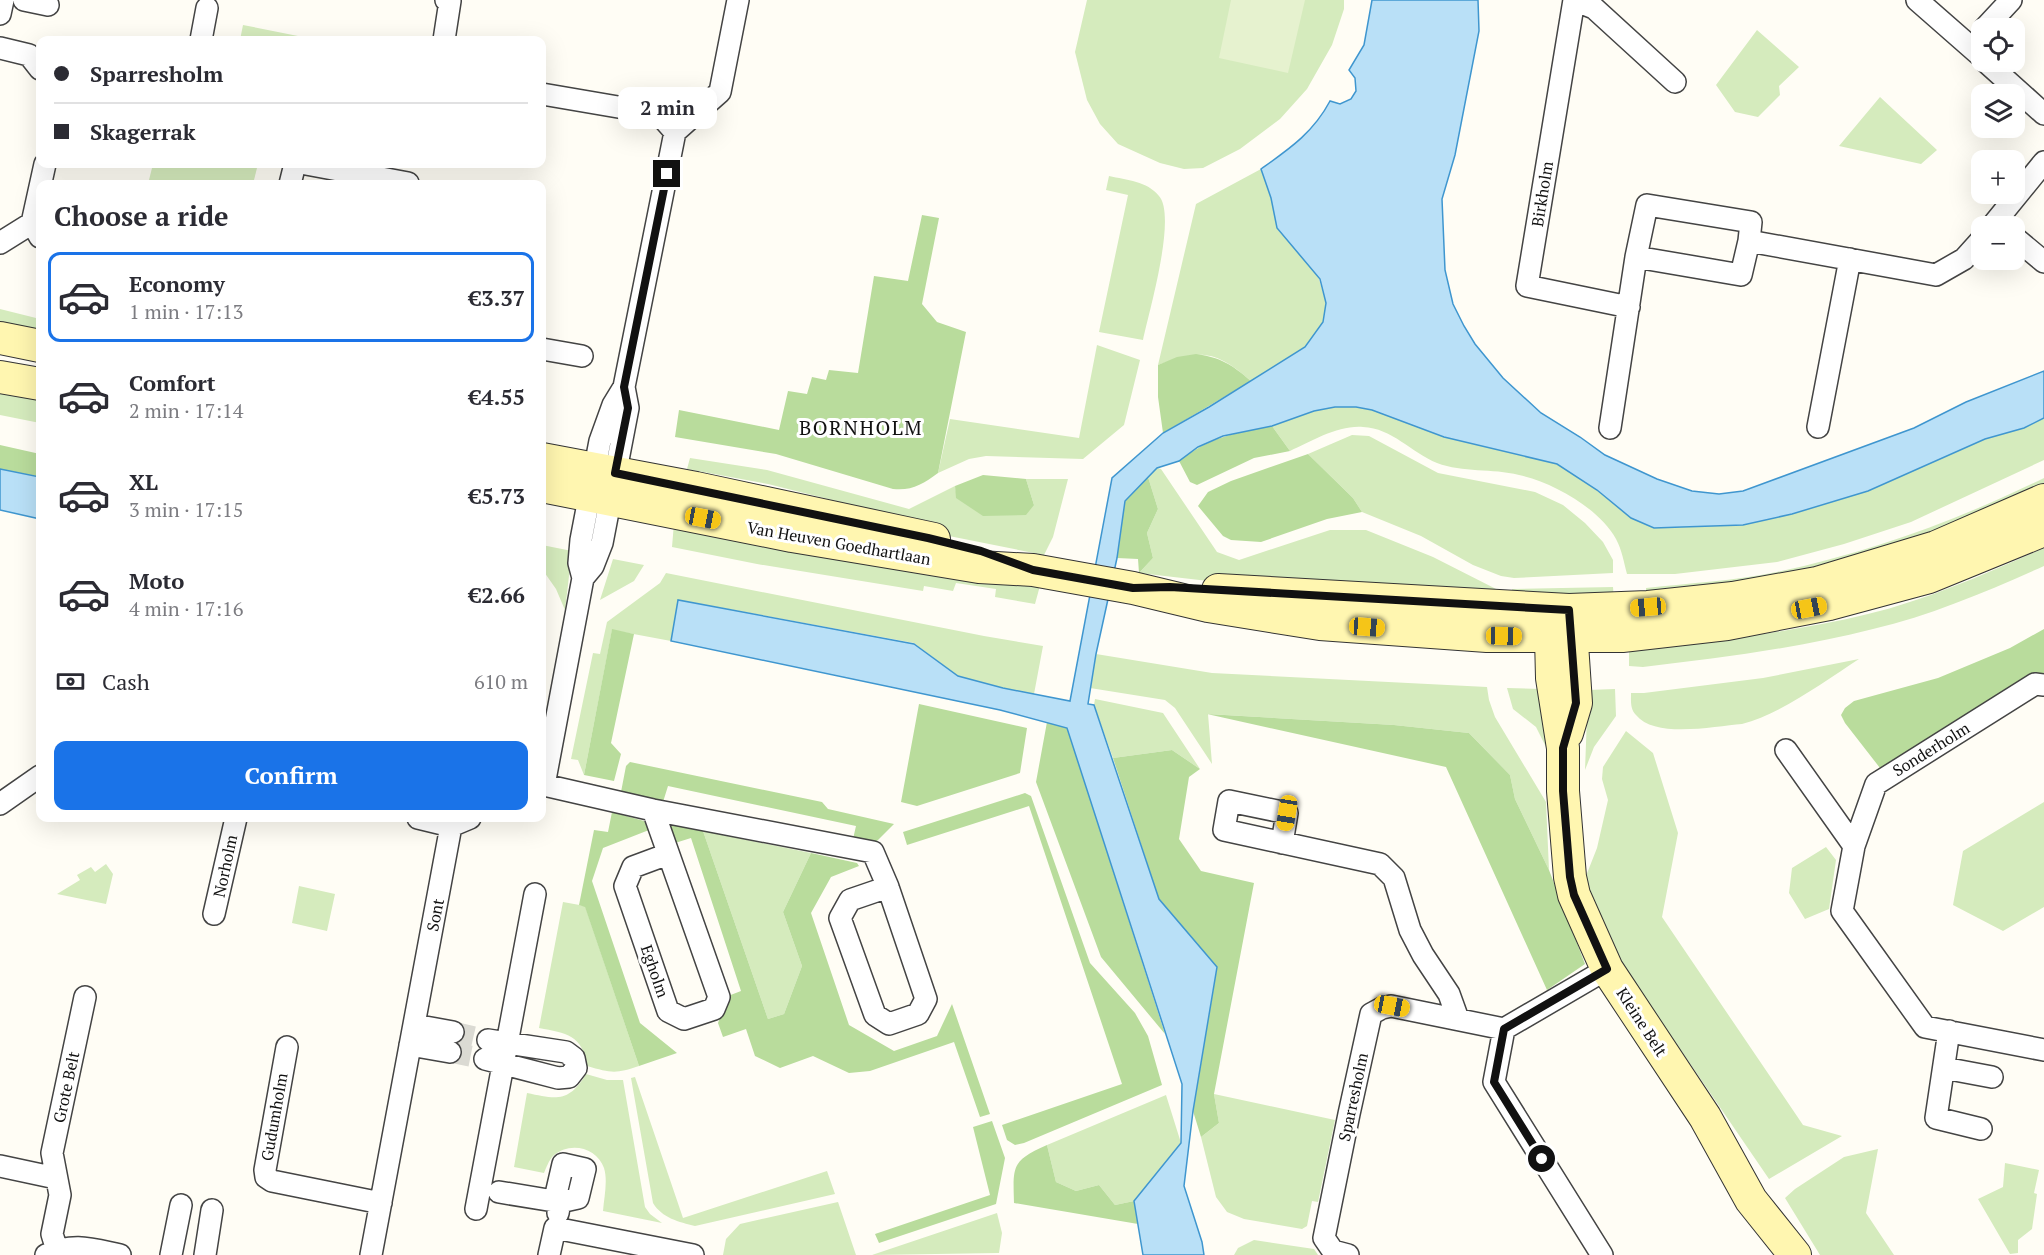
<!DOCTYPE html>
<meta charset="utf-8">
<style>
body{margin:0;font-family:"PT Serif",serif;background:#f7f7f7;color:#2b2b33;height:100vh;display:flex;flex-direction:column;font-size:22px;white-space:nowrap}
*{box-sizing:border-box;margin:0}
p{font-size:20px;color:#7c7c81}
.icon{flex:none;width:33px;height:33px;fill:none;stroke:currentColor;stroke-width:2;stroke-linecap:round;stroke-linejoin:round}
.map{position:relative;flex:1;overflow:hidden}
.panel{position:absolute;left:36px;top:180px;width:510px;height:642px;display:flex;flex-direction:column;background:#fff;border-radius:12px;box-shadow:0 6px 24px #0002}
.panel>*{flex:none}
.banner{position:absolute;left:36px;top:36px;width:510px;height:132px;border-radius:12px;box-shadow:0 6px 24px #0002;display:grid;align-content:center;height:132px;padding:0 18px;background:#fff}
.buttons{position:absolute;left:1971px;top:18px;display:grid;gap:12px}
.buttons a{display:grid;place-items:center;width:54px;height:54px;border-radius:12px;background:#fff;box-shadow:0 6px 24px #0002;font-size:30px}
.end{position:absolute;width:27px;height:27px;margin:-14px;border:8px solid #111;background:#fff;box-shadow:0 0 0 3px #fff}
.from{border-radius:50%}
.bubble{position:absolute;height:42px;border-radius:12px;background:#fff;box-shadow:0 6px 24px #0002;font-size:20px;font-weight:800;line-height:42px;text-align:center}
.car{position:absolute;width:18px;height:36px;margin:-18px -9px;border-radius:8px;box-shadow:0 0 4px 2px #0007;background:linear-gradient(#f5c518 24%,#345 0 40%,#f5c518 0 76%,#345 0 86%,#f5c518 0)}
.banner b{display:flex;align-items:center;gap:21px;height:57px;font-size:22px}
.banner b+b{border-top:2px solid #e1e1e2}
.banner i{width:15px;height:15px;background:#2b2b33}
ul{padding:0;list-style:none}
li{display:flex;align-items:center;gap:18px;height:90px;margin:0 12px 9px;padding:0 6px;border:3px solid transparent;border-radius:12px}
li div{flex:1}
li b{display:block;font-size:22px}
li em{font-style:normal;font-weight:800}
li.selected{border-color:#1a73e8}
li>.icon{width:54px;height:54px;stroke-width:1.5}
h2{padding:0 18px;font-size:27px;line-height:72px}
.pay{display:flex;align-items:center;gap:15px;height:66px;padding:0 18px;font-size:22px}
.pay p{margin-inline-start:auto}
.button{display:flex;gap:12px;margin-top:auto;padding:12px 18px}
.button a{flex:1;height:69px;border-radius:12px;background:#1a73e8;color:#fff;font-size:24px;font-weight:800;line-height:69px;text-align:center}
.map>svg:first-child{display:block}
.green{fill:#d5ebbd}
.forest{fill:#b9dc9c}
.pitch{fill:#e6f2cf}
.water{fill:#b9e0f7;stroke:#3f96cf;stroke-width:1.5}
.lines{fill:none;stroke-linecap:round;stroke-linejoin:round}
.street-tunnel{stroke:#dbdad3;stroke-width:21;stroke-dasharray:21 10;stroke-linecap:butt}
.street-casing{stroke:#444;stroke-width:24}
.secondary-casing{stroke:#333;stroke-width:34}
.street{stroke:#fff;stroke-width:21}
.secondary{stroke:#fff6b0;stroke-width:32}
.route{stroke:#111;stroke-width:8}
.labels{text-anchor:middle;dominant-baseline:central;stroke-width:6;stroke-linejoin:round;paint-order:stroke}
.street-label{font-size:16px;fill:#111;stroke:#fff}
.quarter-label{font-size:20px;letter-spacing:1.5px;fill:#111;stroke:#fff}
</style>
<div class="map">
<svg width="2044" height="1255" viewBox="0 0 2044 1255">
<rect width="100%" height="100%" fill="#fffdf5"/>
<path class="green" d="M1087 0H1344V9L1332 45 1307 89 1280 119 1240 149 1203 168 1184 169 1160 163 1118 144 1100 124 1087 100 1075 52Z
M243 25 318 40H240Z
M1757 30 1799 67 1779 86 1780 95 1758 117 1735 112 1716 85Z
M1880 97 1937 150 1921 164 1839 146Z
M153 164H258L253 184H148Z
M1261 169 1271 198 1319 279 1326 303 1324 322 1305 347 1251 381C1217 351 1201 348 1158 365L1196 204Z
M1109 176C1127 180 1147 181 1159 196 1177 216 1149 312 1143 340L1099 332 1128 195 1106 190Z
M0 309 40 319V332L0 323Z
M1097 345 1140 360 1124 425 1083 459 986 456 969 459 938 473 950 419 1079 438Z
M0 389 40 396V423L0 415Z
M1335 407H1356L1372 410 1444 437 1557 464 1654 528 1743 525 1868 491 1985 439 2024 428 2044 418V460L1911 522 1844 544 1777 562 1675 574H1627C1624 563 1622 550 1616 539 1599 508 1552 482 1519 475 1492 468 1463 473 1437 463 1412 453 1392 428 1363 427 1338 425 1312 441 1290 451L1272 426 1314 411Z
M1352 435 1369 436 1438 473 1535 492 1563 505 1585 523 1603 542 1613 560V573L1514 578 1501 576 1473 565 1421 536 1362 512 1353 498 1308 454Z
M690 458 767 470 909 509 955 486 957 498 1034 505 1026 479H1068L1053 537 1044 555 944 535 848 504 768 484 687 469Z
M1157 468 1161 469 1217 552 1239 560 1330 530H1366L1433 557 1500 591 1234 584 1139 573 1153 558 1147 533 1158 509 1148 477Z
M2044 478V492L1865 561 1646 598V588C1690 583 1734 581 1777 572 1871 552 1958 520 2044 478Z
M674 523 1041 582 1035 604 995 597 996 589 956 583 953 591 924 586 923 591 757 564 672 547Z
M542 545 572 551 565 610 556 589 542 569Z
M2044 548V566C1988 591 1932 615 1873 629 1798 648 1720 658 1643 667L1629 666V650H1642C1718 640 1794 632 1868 614 1929 599 1987 573 2044 548Z
M613 559 644 565 634 581 600 600Z
M666 573 984 636 1043 646 1034 694 1003 688 958 676 914 643 679 600 671 641 612 630 584 775 578 760 571 759 593 653 600 654 607 622 660 583Z
M1613 587 1614 600 1513 598 1512 589Z
M1096 654 1212 673 1487 687 1489 700 1495 717 1546 802 1549 870 1515 799 1510 775 1469 733 1394 725 1208 714 1212 764 1175 708 1165 700 1090 688Z
M1859 659C1825 681 1781 714 1742 724 1715 726 1655 739 1636 715 1630 709 1631 701 1631 693H1644L1763 678Z
M1507 688 1541 689 1553 761 1536 727 1513 709Z
M1615 689 1616 716 1594 747 1585 770 1588 690Z
M1095 699 1163 713 1200 769 1172 750 1113 758 1094 705Z
M1626 731 1653 753 1678 833 1662 917 1803 1125 1842 1136 1769 1179 1637 986 1602 931 1584 881 1597 848 1608 800 1602 779 1603 767Z
M2044 802V907L2003 931 1953 905 1963 851Z
M703 831 811 853 783 912 802 966 784 1014 768 1019Z
M1826 847 1836 860 1829 909 1805 919 1789 893 1792 868Z
M106 864 113 874 106 904 57 894 80 880 77 875 91 867 95 872Z
M299 886 335 894 327 931 292 923Z
M563 902 585 906 639 1066C616 1074 611 1073 587 1066 583 1035 566 1033 539 1028Z
M586 1074 607 1080H623L645 1207 650 1214 662 1223 603 1211C604 1198 608 1181 604 1168 597 1147 569 1141 553 1156 549 1160 546 1168 544 1173L514 1167 527 1093C556 1099 569 1103 586 1074Z
M635 1077 683 1218 827 1171 835 1194 695 1226C679 1222 662 1218 653 1203L631 1078Z
M1214 1094 1335 1120 1318 1202 1312 1201 1307 1226 1302 1229 1244 1219 1227 1212 1216 1197 1201 1137 1219 1123Z
M1166 1095 1181 1143 1134 1201 1115 1205 1099 1185 1076 1191 1056 1182 1047 1145Z
M1878 1149 1866 1213 1894 1255H1820L1785 1198 1795 1189 1844 1157Z
M2005 1163 2039 1170 2034 1193 2037 1194 2032 1229 2018 1240V1253L2010 1254 1978 1199 2003 1187Z
M838 1202 856 1255H723L726 1239 740 1224Z
M997 1213 1002 1233 999 1253 872 1255Z
M1254 1240 1314 1249 1318 1255H1234L1238 1248Z"/>
<path class="forest" d="M922 215 939 218 922 304 937 322 966 332 938 473C923 484 912 491 893 489L776 454 675 437 679 410 779 430 788 391 807 394 812 377 826 380 829 370 858 373 874 276 908 281Z
M1196 354C1222 358 1231 364 1251 381L1163 433 1158 397V365L1177 357Z
M1272 426 1290 451 1254 458 1197 485 1190 482 1179 461C1212 436 1232 434 1272 426Z
M0 445 40 454V477L0 469Z
M1308 454 1353 498 1362 512 1327 519 1261 542 1231 540 1223 536 1198 506 1208 492 1231 481Z
M983 475 1026 479 1034 505 1026 515 983 516 956 498 955 486Z
M1148 477 1158 509 1147 533 1153 558 1139 573 1138 559 1117 558 1125 501Z
M612 629 634 634 611 743 621 754 614 781 584 775Z
M2044 629V677L2031 675 1880 768 1845 723 1841 715 1845 708 1854 701 1938 678 2010 648Z
M919 704 1027 728 1020 773 917 806 901 802Z
M1207 714 1394 725 1469 733 1510 775 1515 799 1549 870 1585 964 1547 990 1446 767Z
M1047 722 1067 727 1165 1034 1101 957 1036 782Z
M1172 750 1200 769 1189 777 1179 839 1201 871 1254 883 1214 1094 1219 1123 1201 1137 1193 1111 1217 967 1159 899 1113 758Z
M630 762 822 802 828 809 894 824 874 844 853 839 856 826 668 786 663 802 621 792 626 766Z
M1025 793 1031 796 1090 963 1135 1013 1148 1036 1162 1085 1024 1143 1015 1145 1007 1140 1002 1125 1122 1084 1029 806 907 845 903 832Z
M612 812 644 821 649 830 603 848 592 881 640 1023 677 1053 639 1066 585 907 579 905 594 830 608 832Z
M669 824 703 831 768 1019 784 1014 802 966 783 912 811 853 857 863 859 866 831 877 811 913 849 1025 894 1051 937 1036 952 1004 990 1114 980 1117 954 1042 870 1071 849 1073 813 1056 780 1068 755 1056 746 1029 723 1037 718 1023 728 996 741 991 691 838 675 843Z
M992 1121 1005 1158 996 1204 879 1243 875 1234 990 1195 973 1127Z
M1047 1145 1056 1182 1076 1191 1099 1185 1115 1205 1134 1201 1138 1224 1014 1203C1013 1166 1011 1161 1047 1145Z"/>
<path class="pitch" d="M1231 0H1305L1288 73 1219 58Z"/>
<path class="water" d="M1372 0H1478L1479 31 1455 155 1442 199 1445 270 1453 304 1464 326 1475 344 1503 378 1541 413 1580 437 1605 455 1657 479 1692 491 1719 494 1743 491 1914 428 1966 402 2044 371V418L2024 428 1985 439 1868 491 1792 514 1743 525 1682 527 1654 528 1631 518 1597 490 1557 464 1444 437 1372 410 1356 407H1335L1314 411 1272 426 1223 436 1198 447 1179 461 1157 468 1125 501 1117 558 1096 654 1088 704 1094 705 1159 899 1217 967 1193 1111 1184 1186 1202 1242 1204 1255H1143L1134 1201 1181 1143 1182 1084 1067 728 1000 710 671 641 678 600 914 644 958 676 1003 688 1070 701 1112 478 1163 433 1209 407 1305 347 1323 322 1326 303 1320 279 1277 228 1271 198 1261 169C1289 149 1313 133 1330 101L1340 104 1351 99 1356 91 1355 78 1349 70 1364 45Z
M0 469 40 477V519L0 510Z"/>
<g class="lines">
<path class="street-tunnel" d="M453 1032 488 1040
M450 1052 485 1059"/>
<g class="street-casing">
<path id="street" d="M24 0 48 5
M1574 0 1527 286 1629 307
M1574 0 1594 8 1675 82
M1917 0 1982 57
M0 14 3 0
M1985 28 2011 0
M201 40 207 8
M444 40 450 1 446 0
M0 48 29 55 40 69
M1986 62 2044 114
M542 94 659 114 675 132
M306 164 408 183
M290 184 295 164
M1992 226 2044 162
M40 237 32 223 45 164
M2014 237 2044 262
M1749 241 1936 275 1964 259 1982 239
M0 243 32 223
M542 349 582 356
M1818 427 1850 259
M1610 428 1636 257 1647 205 1751 222 1749 241 1741 275 1636 257
M583 578 593 566 602 543 628 408 624 387
M2044 685 2035 684 1876 784 1854 846 1842 911 1925 1027 2044 1050
M1786 750 1854 846
M544 785 583 578 579 563 581 540 600 441 613 405 624 387 675 132 720 92 738 0
M544 785 653 810 873 852 888 887
M0 804 40 776
M653 810 719 997 714 1009 684 1019 668 1011 625 886 633 867 668 854
M418 818 451 826
M1282 843 1287 813 1229 801 1224 830 1380 864 1394 878 1410 930 1423 955 1449 994 1458 1019
M888 887 926 999 918 1014 889 1024 875 1015 840 918 850 900Z
M214 914 236 818
M414 1025 453 1032
M1504 1029 1494 1082 1602 1255
M1949 1031 1936 1118 1981 1129
M410 1045 450 1052
M287 1047 265 1170 266 1177 272 1181 381 1203
M485 1059 558 1078 569 1077 576 1068 574 1058 566 1052 488 1040
M1944 1068 1992 1077
M563 1164 585 1169 578 1198 560 1202 557 1190Z
M0 1166 56 1178
M499 1192 560 1202 558 1213
M476 1209 535 894
M57 1250 52 1234 60 1195 52 1153 85 997
M46 1255C74 1242 92 1249 120 1255
M171 1255 181 1205
M205 1255 212 1210
M371 1255 451 826 470 818
M549 1255 555 1228 693 1255
M1348 1255 1333 1251 1324 1238 1349 1114 1371 1014 1382 1008 1391 1006 1504 1029 1607 969"/>
</g>
<g class="secondary-casing">
<path id="secondary" d="M0 338 40 346
M0 377 40 384
M542 459 696 488 934 539
M542 486 792 536 979 567 1033 570 1133 588 1208 606 1320 624 1487 636H1622L1727 624 1829 604 1929 577 2044 530
M1218 590 1569 610 1648 607 1733 598 1817 583 1936 547 2044 500
M1562 621 1551 637 1552 678 1563 748V791L1570 877 1574 895 1607 969 1705 1117 1751 1200 1795 1255
M1567 733 1576 703 1571 629"/>
</g>
<use href="#street" class="street"/>
<use href="#secondary" class="secondary"/>
</g>
<g class="lines">
<path class="route" d="M667 174 624 387 628 408 615 473 928 538 981 551 1033 570 1133 588 1170 587 1569 610 1576 703 1563 748V791L1570 877 1574 895 1607 969 1504 1029 1494 1082 1542 1159"/>
</g>
<g class="labels">
<g class="street-label">
<text transform="translate(1542 194) rotate(-81)">Birkholm</text>
<text transform="translate(839 543) rotate(10)">Van Heuven Goedhartlaan</text>
<text transform="translate(1931 749) rotate(-32)">Sonderholm</text>
<text transform="translate(225 866) rotate(-78)">Norholm</text>
<text transform="translate(435 915) rotate(-79)">Sont</text>
<text transform="translate(655 971) rotate(71)">Egholm</text>
<text transform="translate(1642 1022) rotate(57)">Kleine Belt</text>
<text transform="translate(66 1087) rotate(-78)">Grote Belt</text>
<text transform="translate(1353 1097) rotate(-78)">Sparresholm</text>
<text transform="translate(274 1117) rotate(-80)">Gudumholm</text>
</g>
<g class="quarter-label">
<text x="861" y="427">BORNHOLM</text>
</g>
</g>
</svg>
<div class="buttons">
<a><svg class="icon" aria-label="locate" viewBox="0 0 24 24"><circle cx="12" cy="12" r="6"/><path d="M12 2v4M12 18v4M2 12h4M18 12h4"/></svg></a>
<a><svg class="icon" aria-label="layers" viewBox="0 0 24 24"><path d="M12 4l9 5-9 5-9-5zM3 14l9 5 9-5"/></svg></a>
<a>+</a>
<a>−</a>
</div>
<i class="end from" style="left:1542px;top:1159px"></i>
<i class="end" style="left:667px;top:174px"></i>
<div class="bubble" style="left:618px;top:87px;width:99px">2 min</div>
<i class="car" style="left:703px;top:518px;rotate:101deg"></i>
<i class="car" style="left:1648px;top:607px;rotate:265deg"></i>
<i class="car" style="left:1809px;top:608px;rotate:79deg"></i>
<i class="car" style="left:1367px;top:627px;rotate:94deg"></i>
<i class="car" style="left:1504px;top:636px;rotate:91deg"></i>
<i class="car" style="left:1287px;top:813px;rotate:189deg"></i>
<i class="car" style="left:1392px;top:1006px;rotate:101deg"></i>
<div class="banner">
<b><i class="from"></i>Sparresholm</b>
<b><i></i>Skagerrak</b>
</div>
<section class="panel">
<h2>Choose a ride</h2>
<ul>
<li class="selected"><svg class="icon" aria-label="car" viewBox="0 0 24 24"><path d="M5 17H2v-5l4-1 3-4h7l3 4 3 1v5h-3M9 17h6M6 11h13"/><circle cx="7" cy="17" r="2"/><circle cx="17" cy="17" r="2"/></svg><div><b>Economy</b><p>1 min · 17:13</p></div><em>€3.37</em></li>
<li><svg class="icon" aria-label="car" viewBox="0 0 24 24"><path d="M5 17H2v-5l4-1 3-4h7l3 4 3 1v5h-3M9 17h6M6 11h13"/><circle cx="7" cy="17" r="2"/><circle cx="17" cy="17" r="2"/></svg><div><b>Comfort</b><p>2 min · 17:14</p></div><em>€4.55</em></li>
<li><svg class="icon" aria-label="car" viewBox="0 0 24 24"><path d="M5 17H2v-5l4-1 3-4h7l3 4 3 1v5h-3M9 17h6M6 11h13"/><circle cx="7" cy="17" r="2"/><circle cx="17" cy="17" r="2"/></svg><div><b>XL</b><p>3 min · 17:15</p></div><em>€5.73</em></li>
<li><svg class="icon" aria-label="car" viewBox="0 0 24 24"><path d="M5 17H2v-5l4-1 3-4h7l3 4 3 1v5h-3M9 17h6M6 11h13"/><circle cx="7" cy="17" r="2"/><circle cx="17" cy="17" r="2"/></svg><div><b>Moto</b><p>4 min · 17:16</p></div><em>€2.66</em></li>
</ul>
<div class="pay"><svg class="icon" aria-label="cash" viewBox="0 0 24 24"><path d="M3 7h18v10H3z"/><circle cx="12" cy="12" r="2"/></svg>Cash<p>610 m</p></div>
<div class="button"><a>Confirm</a></div>
</section>
</div>
